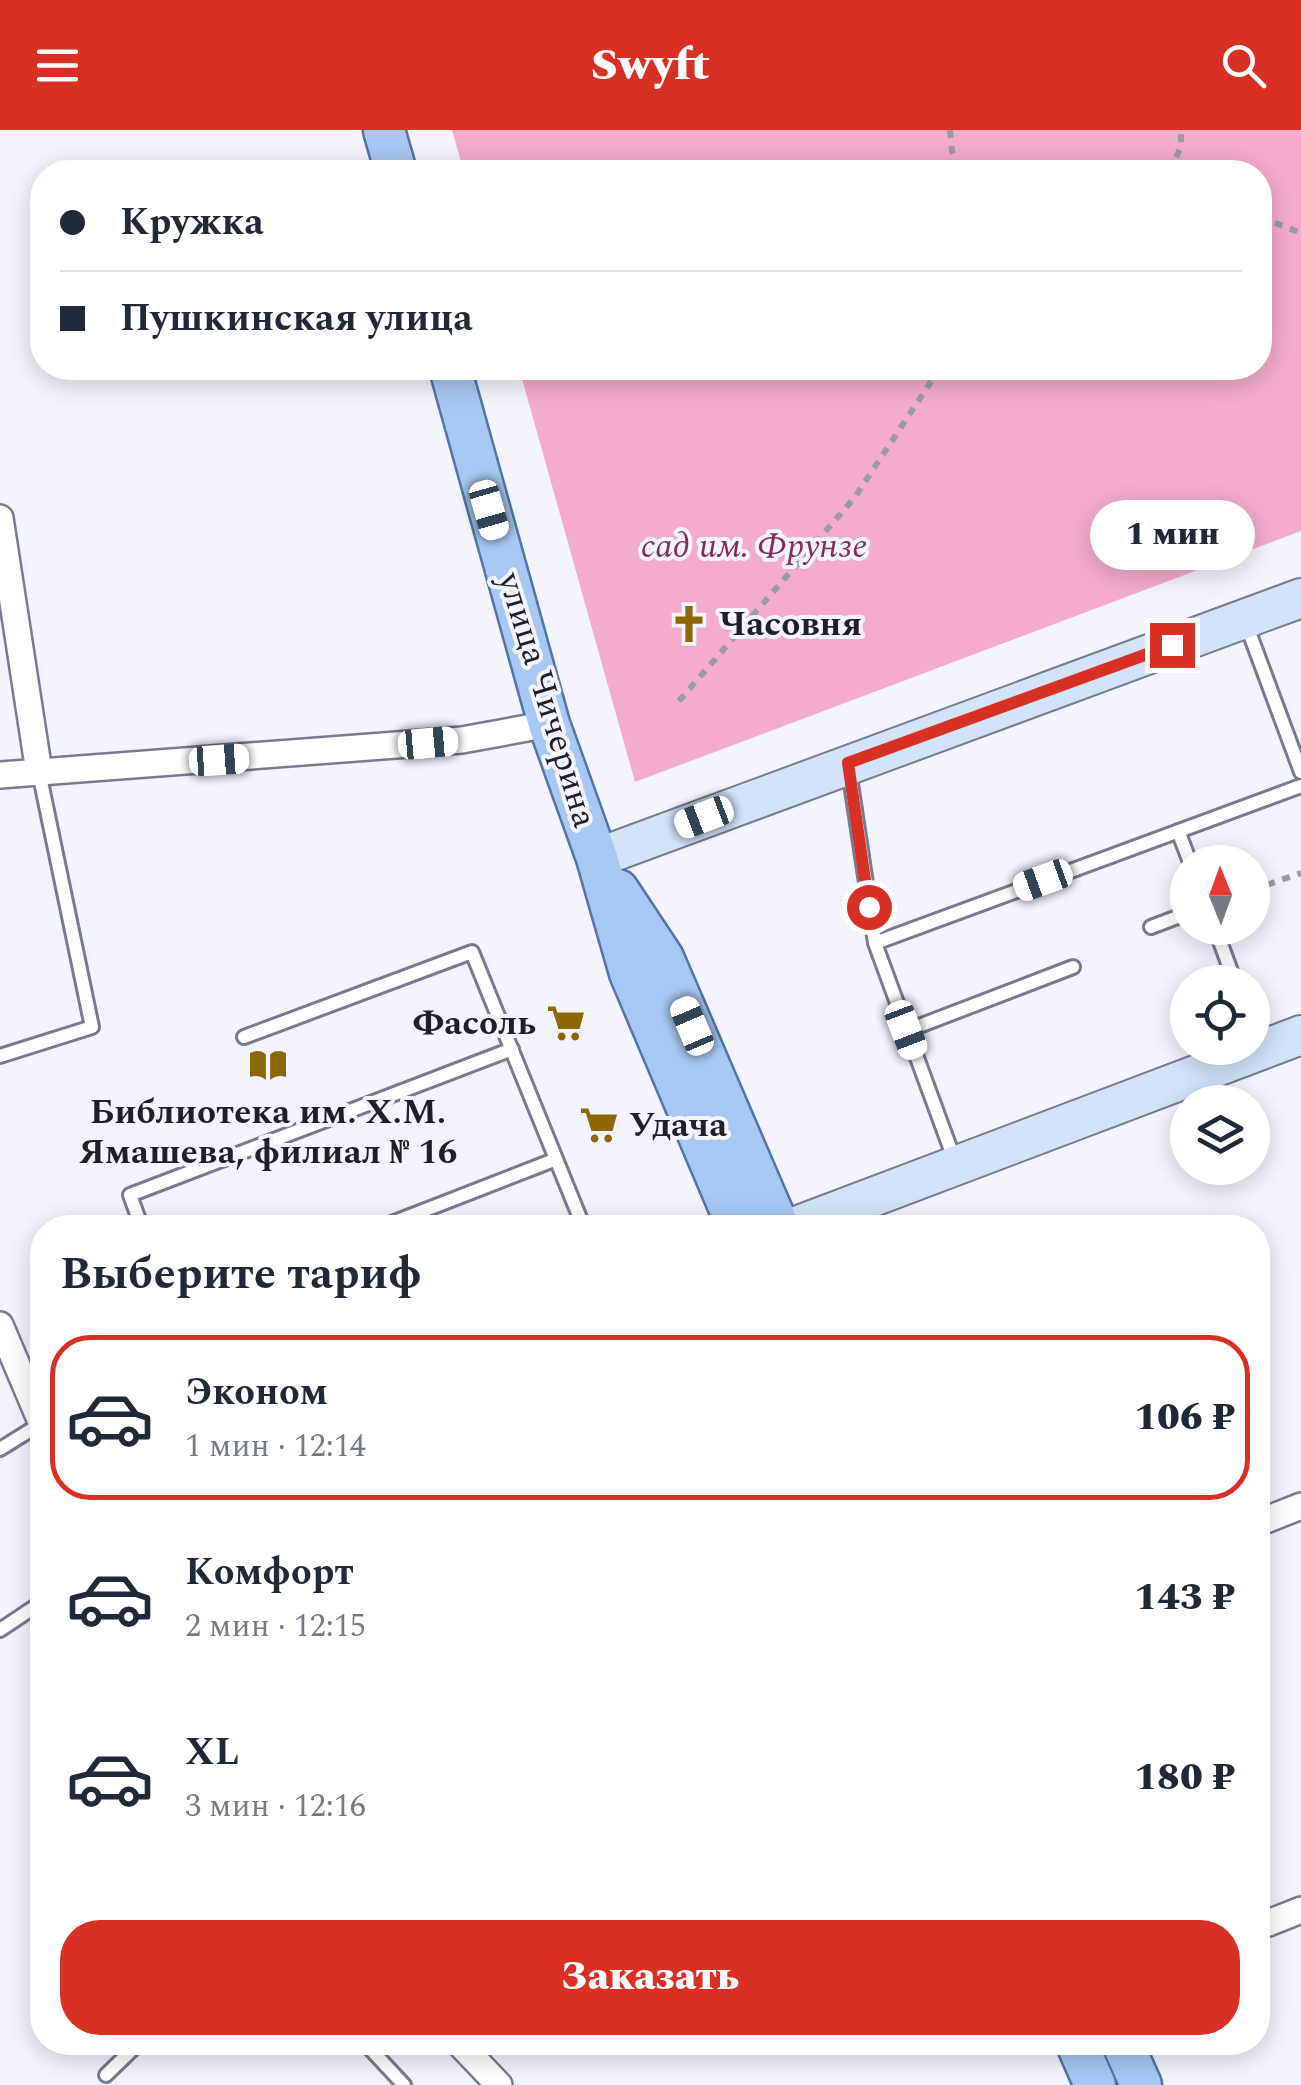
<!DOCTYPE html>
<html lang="ru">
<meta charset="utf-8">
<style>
body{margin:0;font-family:Spectral,serif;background:#f2f2f3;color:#1f2937;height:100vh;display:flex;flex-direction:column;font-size:38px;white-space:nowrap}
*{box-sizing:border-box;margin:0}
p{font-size:32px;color:#747a83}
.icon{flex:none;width:55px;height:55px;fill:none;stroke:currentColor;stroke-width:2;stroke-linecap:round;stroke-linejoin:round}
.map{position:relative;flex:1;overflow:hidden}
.sheet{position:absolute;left:30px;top:1085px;width:1240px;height:840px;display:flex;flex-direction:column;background:#fff;border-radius:40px;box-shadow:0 5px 25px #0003}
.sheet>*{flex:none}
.guide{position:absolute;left:30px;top:30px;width:1242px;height:220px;border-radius:40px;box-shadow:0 5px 25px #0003;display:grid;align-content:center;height:220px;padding:0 30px;background:#fff}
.needle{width:65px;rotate:359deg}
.fabs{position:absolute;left:1170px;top:715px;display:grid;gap:20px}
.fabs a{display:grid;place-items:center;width:100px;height:100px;border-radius:50%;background:#fff;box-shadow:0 5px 25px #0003;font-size:50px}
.end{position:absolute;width:45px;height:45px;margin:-22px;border:12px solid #d93025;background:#fff;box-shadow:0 0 0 5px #fff}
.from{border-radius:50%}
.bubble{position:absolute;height:70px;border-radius:35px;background:#fff;box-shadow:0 5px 25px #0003;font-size:32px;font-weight:800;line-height:70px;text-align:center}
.car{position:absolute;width:30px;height:60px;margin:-30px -15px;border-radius:12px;box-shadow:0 0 8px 2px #0007;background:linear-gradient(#fff 24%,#345 0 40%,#fff 0 76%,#345 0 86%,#fff 0)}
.guide b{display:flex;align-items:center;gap:35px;height:95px;font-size:38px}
.guide b+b{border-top:2px solid #e0e1e3}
.guide i{width:25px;height:25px;background:#1f2937}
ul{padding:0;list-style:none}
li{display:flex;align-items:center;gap:30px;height:165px;margin:0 20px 15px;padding:0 10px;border:5px solid transparent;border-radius:40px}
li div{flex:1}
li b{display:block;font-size:38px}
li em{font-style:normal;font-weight:800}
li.current{border-color:#d93025}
li>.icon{width:90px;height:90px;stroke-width:1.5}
h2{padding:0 30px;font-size:45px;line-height:120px}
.button{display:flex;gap:20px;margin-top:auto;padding:20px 30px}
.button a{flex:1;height:115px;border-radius:40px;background:#d93025;color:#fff;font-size:40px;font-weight:800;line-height:115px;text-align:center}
header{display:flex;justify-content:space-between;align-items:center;height:130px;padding:0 30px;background:#d93025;color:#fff;font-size:45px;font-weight:800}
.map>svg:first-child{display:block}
.green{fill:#f3accd}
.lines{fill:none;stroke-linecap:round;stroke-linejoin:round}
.lane-casing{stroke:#797990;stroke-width:18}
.street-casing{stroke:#797990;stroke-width:30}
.secondary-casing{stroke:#797990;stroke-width:42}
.primary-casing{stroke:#5075a6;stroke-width:45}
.path{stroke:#9b9ba5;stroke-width:6;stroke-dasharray:8 8;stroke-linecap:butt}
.lane{stroke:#fff;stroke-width:12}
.street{stroke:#fff;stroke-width:25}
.secondary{stroke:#d3e4f9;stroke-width:38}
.primary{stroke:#a6c8f2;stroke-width:40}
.route{stroke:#d93025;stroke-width:12}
.labels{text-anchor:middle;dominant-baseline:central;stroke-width:8;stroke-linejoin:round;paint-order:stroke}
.park-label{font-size:35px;font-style:italic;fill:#842a5d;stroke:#f4f4ff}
.poi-label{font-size:35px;font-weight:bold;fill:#1f1f28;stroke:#f4f4ff;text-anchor:start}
.street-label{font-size:35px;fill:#1f1f28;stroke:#f4f4ff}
</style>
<header><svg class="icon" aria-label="menu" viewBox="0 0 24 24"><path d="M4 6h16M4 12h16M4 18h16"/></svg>Swyft<svg class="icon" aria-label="search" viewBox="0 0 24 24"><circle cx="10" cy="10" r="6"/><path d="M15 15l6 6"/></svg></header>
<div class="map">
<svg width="1301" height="1955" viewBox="0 0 1301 1955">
<rect width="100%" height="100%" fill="#f4f4ff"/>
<path class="green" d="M452 0H1301V401L635 652 519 238H1260V42H464Z"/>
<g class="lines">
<g class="lane-casing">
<path id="lane" d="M1245 491 1301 642
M849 640 875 813 956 1034
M1178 701 1190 732
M1151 797 1188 783
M1215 798 1235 852
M875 813 1301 656
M906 901 1073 837
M244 907 472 822 584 1098
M0 926 92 897 39 642
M142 1098 130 1065 512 919
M379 1098 554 1030
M0 1319 42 1293
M0 1500 42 1472
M364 1912 404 1955
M106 1945 140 1912"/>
</g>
<g class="street-casing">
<path id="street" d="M0 388 39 642
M0 645 462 610 549 594
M0 1195 42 1294
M1258 1393 1301 1376
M1258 1797 1301 1780
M458 1912 499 1955"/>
</g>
<g class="secondary-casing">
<path id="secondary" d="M597 728 1301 468
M791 1098 1301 905"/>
</g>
<g class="primary-casing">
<path id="primary" d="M384 0 396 42
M450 238 549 594 597 728 630 843 738 1098
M618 760 663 828 779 1098
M1076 1912 1095 1955
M1122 1912 1141 1955"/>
</g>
<path class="path" d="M950 0 952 21 961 42
M1170 42 1181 16V0
M1260 87 1301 103
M679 571 855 367 940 238
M1252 760 1301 743"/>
<use href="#lane" class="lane"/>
<use href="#street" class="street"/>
<use href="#secondary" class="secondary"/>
<use href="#primary" class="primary"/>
</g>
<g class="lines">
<path class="route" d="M869 777 848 633 1172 515"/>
</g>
<defs>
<g id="church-bare" transform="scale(3)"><path d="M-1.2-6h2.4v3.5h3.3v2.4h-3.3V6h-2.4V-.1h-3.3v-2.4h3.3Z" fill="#8b6706" stroke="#f4f4ff" stroke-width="2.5" paint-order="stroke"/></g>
<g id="supermarket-bare" transform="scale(3)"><path d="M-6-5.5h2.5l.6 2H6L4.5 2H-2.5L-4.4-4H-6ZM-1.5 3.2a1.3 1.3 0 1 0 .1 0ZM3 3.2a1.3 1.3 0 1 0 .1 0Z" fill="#8b6706" stroke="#f4f4ff" stroke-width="2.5" paint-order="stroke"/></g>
<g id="library-bare" transform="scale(3)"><path d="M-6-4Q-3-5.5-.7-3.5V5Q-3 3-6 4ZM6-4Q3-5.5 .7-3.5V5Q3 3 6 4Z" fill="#8b6706" stroke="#f4f4ff" stroke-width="2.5" paint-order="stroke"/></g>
</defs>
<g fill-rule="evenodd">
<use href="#church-bare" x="689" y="494"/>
<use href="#supermarket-bare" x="566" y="893"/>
<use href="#library-bare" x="268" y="935"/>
<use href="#supermarket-bare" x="599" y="995"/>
</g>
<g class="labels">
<g class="park-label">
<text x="754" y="416">сад им. Фрунзе</text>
</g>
<g class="poi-label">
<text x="719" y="494">Часовня</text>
<text x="536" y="893" text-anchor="end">Фасоль</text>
<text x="268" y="982" text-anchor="middle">Библиотека им. Х.М.<tspan x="268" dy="40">Ямашева, филиал № 16</tspan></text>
<text x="629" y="995">Удача</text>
</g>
<g class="street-label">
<text transform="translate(547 570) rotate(73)">улица Чичерина</text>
</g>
</g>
</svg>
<div class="fabs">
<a><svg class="needle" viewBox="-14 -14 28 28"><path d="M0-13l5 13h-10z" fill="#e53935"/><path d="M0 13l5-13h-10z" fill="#747a83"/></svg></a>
<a><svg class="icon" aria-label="locate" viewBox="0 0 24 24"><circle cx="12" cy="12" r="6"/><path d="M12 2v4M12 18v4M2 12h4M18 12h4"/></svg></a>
<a><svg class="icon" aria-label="layers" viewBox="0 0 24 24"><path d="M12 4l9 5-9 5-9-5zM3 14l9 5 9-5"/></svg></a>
</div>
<i class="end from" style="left:869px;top:777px"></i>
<i class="end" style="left:1172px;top:515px"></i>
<div class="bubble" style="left:1090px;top:370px;width:165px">1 мин</div>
<i class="car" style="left:489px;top:380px;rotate:164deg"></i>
<i class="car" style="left:428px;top:613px;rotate:85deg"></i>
<i class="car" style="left:219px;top:630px;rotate:86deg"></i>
<i class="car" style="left:704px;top:687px;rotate:249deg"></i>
<i class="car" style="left:1043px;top:750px;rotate:250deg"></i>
<i class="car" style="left:692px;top:896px;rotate:337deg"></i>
<i class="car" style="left:906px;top:900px;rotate:159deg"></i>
<div class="guide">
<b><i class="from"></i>Кружка</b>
<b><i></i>Пушкинская улица</b>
</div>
<section class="sheet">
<h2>Выберите тариф</h2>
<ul>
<li class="current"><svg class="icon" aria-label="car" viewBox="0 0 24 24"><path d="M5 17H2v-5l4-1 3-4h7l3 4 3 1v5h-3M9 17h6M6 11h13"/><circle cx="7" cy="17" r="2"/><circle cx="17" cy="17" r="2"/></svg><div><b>Эконом</b><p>1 мин · 12:14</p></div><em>106 ₽</em></li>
<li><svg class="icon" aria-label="car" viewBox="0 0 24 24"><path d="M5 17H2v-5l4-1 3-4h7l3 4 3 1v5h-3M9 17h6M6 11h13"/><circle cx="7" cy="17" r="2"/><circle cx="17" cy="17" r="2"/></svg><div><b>Комфорт</b><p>2 мин · 12:15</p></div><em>143 ₽</em></li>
<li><svg class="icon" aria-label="car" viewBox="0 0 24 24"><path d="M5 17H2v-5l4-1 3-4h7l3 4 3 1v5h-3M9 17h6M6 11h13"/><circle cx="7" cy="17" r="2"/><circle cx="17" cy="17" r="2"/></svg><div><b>XL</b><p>3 мин · 12:16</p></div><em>180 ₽</em></li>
</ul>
<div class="button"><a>Заказать</a></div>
</section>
</div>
